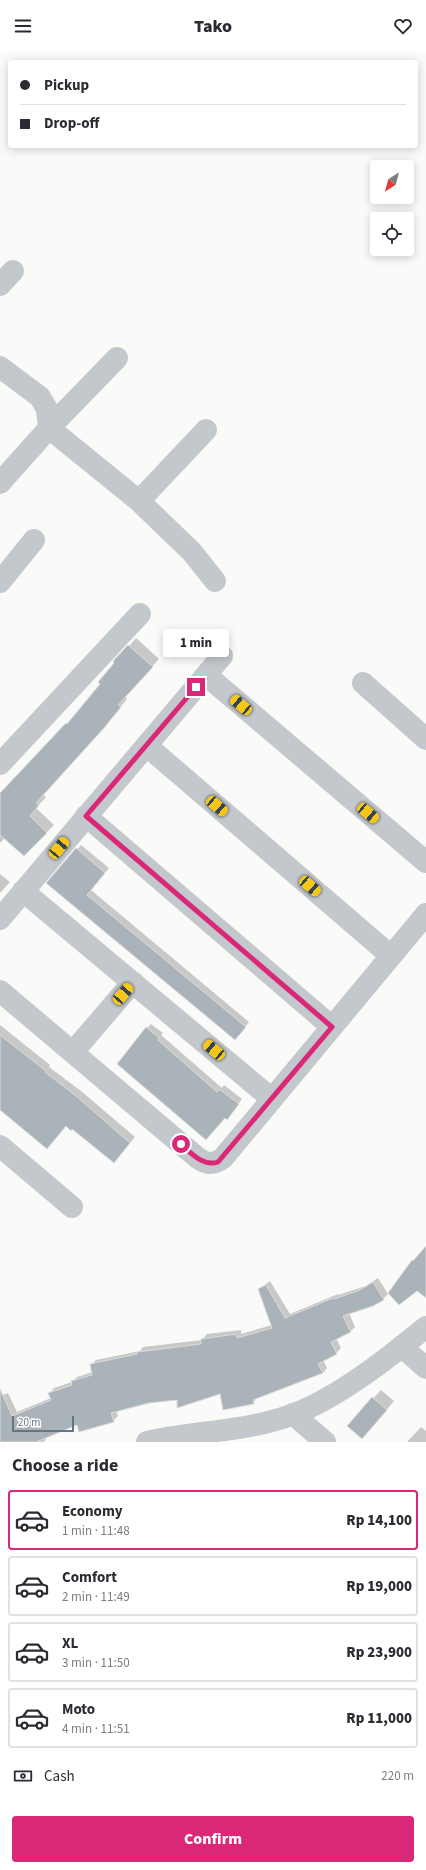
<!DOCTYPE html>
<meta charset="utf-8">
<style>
body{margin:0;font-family:"Source Sans 3",sans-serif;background:#f7f7f7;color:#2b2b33;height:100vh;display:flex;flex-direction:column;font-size:15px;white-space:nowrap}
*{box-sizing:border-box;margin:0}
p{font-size:13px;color:#7c7c81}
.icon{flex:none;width:22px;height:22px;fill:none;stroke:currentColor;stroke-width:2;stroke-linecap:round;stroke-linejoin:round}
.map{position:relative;height:1390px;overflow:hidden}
.drawer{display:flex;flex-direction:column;background:#fff;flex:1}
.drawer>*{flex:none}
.guide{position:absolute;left:8px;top:8px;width:410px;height:88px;border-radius:4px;box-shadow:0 2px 10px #0003;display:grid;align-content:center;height:88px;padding:0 12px;background:#fff}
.needle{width:26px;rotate:216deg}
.buttons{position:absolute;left:370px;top:108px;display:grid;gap:8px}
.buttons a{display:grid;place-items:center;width:44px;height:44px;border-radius:4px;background:#fff;box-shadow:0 2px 10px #0003;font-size:20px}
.scale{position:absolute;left:12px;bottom:10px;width:62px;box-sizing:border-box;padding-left:4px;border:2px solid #657683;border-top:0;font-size:11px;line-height:14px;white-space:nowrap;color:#657683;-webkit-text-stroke:3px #fff;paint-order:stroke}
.end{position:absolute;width:18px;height:18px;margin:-9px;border:5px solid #db2777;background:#fff;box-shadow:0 0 0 2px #fff}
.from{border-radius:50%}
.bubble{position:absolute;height:28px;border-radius:4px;background:#fff;box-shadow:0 2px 10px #0003;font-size:13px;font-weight:800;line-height:28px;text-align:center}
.car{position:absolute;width:12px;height:24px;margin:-12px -6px;border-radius:5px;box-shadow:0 0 3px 1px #0007;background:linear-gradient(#f5c518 24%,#345 0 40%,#f5c518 0 76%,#345 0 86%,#f5c518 0)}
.guide b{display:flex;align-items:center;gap:14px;height:38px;font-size:15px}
.guide b+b{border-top:1px solid #e1e1e2}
.guide i{width:10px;height:10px;background:#2b2b33}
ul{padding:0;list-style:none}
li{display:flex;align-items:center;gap:12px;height:60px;margin:0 8px 6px;padding:0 4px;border:2px solid #e1e1e2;border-radius:4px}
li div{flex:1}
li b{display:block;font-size:15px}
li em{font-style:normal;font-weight:800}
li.current{border-color:#db2777}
li>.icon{width:36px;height:36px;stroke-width:1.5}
h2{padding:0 12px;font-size:18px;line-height:48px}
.pay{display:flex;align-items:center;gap:10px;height:44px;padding:0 12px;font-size:15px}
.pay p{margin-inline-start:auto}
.button{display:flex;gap:8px;margin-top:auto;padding:8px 12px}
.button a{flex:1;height:46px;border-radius:4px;background:#db2777;color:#fff;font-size:16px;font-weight:800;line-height:46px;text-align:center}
header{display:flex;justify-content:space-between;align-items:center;height:52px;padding:0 12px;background:#fff;font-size:18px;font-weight:800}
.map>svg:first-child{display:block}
.shadow{fill:#0003}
.building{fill:#aab3b9;stroke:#dcdcda}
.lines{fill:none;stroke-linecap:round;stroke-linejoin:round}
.minor{stroke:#c3c8cc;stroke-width:22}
.route{stroke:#db2777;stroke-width:5}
</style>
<header><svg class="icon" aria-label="menu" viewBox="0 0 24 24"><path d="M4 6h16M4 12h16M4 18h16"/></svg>Tako<svg class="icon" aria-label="heart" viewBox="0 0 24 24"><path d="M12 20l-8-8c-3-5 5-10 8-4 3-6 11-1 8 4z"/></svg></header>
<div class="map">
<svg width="426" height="1390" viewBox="0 0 426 1390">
<rect width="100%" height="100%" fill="#fafaf8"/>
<path class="shadow" d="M136 586 159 607 125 645 127 647 111 667 43 743 46 745 36 756 54 773 24 803 5 786 0 791V743L74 664 101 632 129 594Z
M81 793 109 816 91 838 249 970 239 983 48 831Z
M0 822 10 830 0 841Z
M151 972 163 981 161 983 222 1036 224 1033 242 1047 227 1067 147 976Z
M0 973 50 1013 49 1015 81 1039 135 1085 119 1105 73 1075 0 1057Z
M378 1226 388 1242 383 1247 349 1261 355 1275 351 1279 336 1286 341 1296 336 1301 323 1308 327 1316 323 1321 258 1345 253 1351 221 1341 149 1350 116 1358 118 1364 113 1369 77 1372 45 1386 46 1388 43 1390H0V1344L8 1341 17 1360 51 1346 50 1341 54 1336 72 1330 77 1325 93 1320 91 1313 96 1308 140 1299 143 1295 202 1288 207 1282 241 1278V1282L272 1273 259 1237 270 1229 290 1262 338 1242V1243L366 1234Z
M381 1338 394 1349 370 1378 348 1374Z
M421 1375 426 1379V1390H407Z"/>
<path class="building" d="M128 593 153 615 118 653 121 655 104 676 36 751 39 753 30 764 47 781 24 804 0 783V741L66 671 67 672 100 632 98 630 114 611 113 609Z
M76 796 105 821 87 843 246 975 235 988 46 831Z
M146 975 159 986 158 988 217 1040 219 1037 239 1052 227 1068 225 1066 206 1088 117 1012Z
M0 983 46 1019 45 1020 76 1044 130 1091 114 1111 72 1077 71 1079 66 1074 47 1097 0 1058Z
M426 1194V1246L417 1239 399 1253 388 1241 412 1208 413 1209Z
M373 1230 384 1248 373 1254 343 1264 351 1280 331 1290 337 1302 318 1312 323 1321 253 1348 254 1352 223 1358 220 1342 177 1356V1348L149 1351 111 1361 114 1370 79 1380 77 1373 36 1390H0V1337L12 1364 51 1348 48 1341 72 1333 71 1329 92 1323 90 1312 137 1302V1300L201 1292V1287L236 1282 237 1286 272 1276 258 1237 266 1233 285 1266 333 1246 334 1247 360 1238Z
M372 1345 387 1358 362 1387 347 1374Z"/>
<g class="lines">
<path class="minor" d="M0 233 13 219
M0 315 40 345 47 357 49 376 139 449 192 500 215 529
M0 431 49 376 117 306
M139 449 206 378
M0 530 34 488
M206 623 426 810
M363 631 426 687
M147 694 391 904
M0 712 140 562
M86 764 332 975
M23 839 272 1047
M0 867 222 604
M0 939 193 1102C203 1111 211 1115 223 1106L426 862
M73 1000 133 930
M0 1094 72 1155
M402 1295 426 1316
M293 1362 325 1390
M147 1390C195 1379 247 1380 294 1362 339 1345 388 1306 426 1275"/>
</g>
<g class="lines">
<path class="route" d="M181 1092C191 1101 203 1115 218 1110L332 975 86 764 196 635"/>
</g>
</svg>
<div class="buttons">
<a><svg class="needle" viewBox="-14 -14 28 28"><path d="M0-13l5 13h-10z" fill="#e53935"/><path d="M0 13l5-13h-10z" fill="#7c7c81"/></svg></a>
<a><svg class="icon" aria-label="locate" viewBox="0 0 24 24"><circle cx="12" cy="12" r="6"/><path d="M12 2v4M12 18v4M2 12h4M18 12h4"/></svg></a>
</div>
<div class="scale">20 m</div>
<i class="end from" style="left:181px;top:1092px"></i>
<i class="end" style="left:196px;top:635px"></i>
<div class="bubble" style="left:163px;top:577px;width:66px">1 min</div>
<i class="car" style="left:241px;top:653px;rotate:310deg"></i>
<i class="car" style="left:217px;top:754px;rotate:131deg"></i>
<i class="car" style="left:368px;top:761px;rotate:130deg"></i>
<i class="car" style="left:59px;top:796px;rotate:40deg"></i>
<i class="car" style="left:310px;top:834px;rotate:131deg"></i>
<i class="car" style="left:123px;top:942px;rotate:41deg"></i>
<i class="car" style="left:214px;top:998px;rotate:310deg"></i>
<div class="guide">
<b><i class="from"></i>Pickup</b>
<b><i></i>Drop-off</b>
</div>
</div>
<section class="drawer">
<h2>Choose a ride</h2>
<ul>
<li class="current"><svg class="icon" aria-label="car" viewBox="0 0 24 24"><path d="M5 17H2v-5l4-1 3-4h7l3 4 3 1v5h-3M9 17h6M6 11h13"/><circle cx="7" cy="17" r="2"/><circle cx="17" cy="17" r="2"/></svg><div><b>Economy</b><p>1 min · 11:48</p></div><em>Rp 14,100</em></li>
<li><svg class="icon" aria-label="car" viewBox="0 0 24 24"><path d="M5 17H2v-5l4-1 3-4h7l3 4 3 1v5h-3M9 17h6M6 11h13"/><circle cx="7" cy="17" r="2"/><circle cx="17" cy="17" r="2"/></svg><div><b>Comfort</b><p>2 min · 11:49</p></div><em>Rp 19,000</em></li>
<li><svg class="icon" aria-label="car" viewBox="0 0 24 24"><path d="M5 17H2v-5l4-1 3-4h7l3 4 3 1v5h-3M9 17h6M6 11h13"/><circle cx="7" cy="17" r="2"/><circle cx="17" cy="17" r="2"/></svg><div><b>XL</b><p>3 min · 11:50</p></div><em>Rp 23,900</em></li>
<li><svg class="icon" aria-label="car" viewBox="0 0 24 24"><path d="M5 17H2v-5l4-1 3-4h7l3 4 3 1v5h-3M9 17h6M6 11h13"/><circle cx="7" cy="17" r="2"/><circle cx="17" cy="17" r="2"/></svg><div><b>Moto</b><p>4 min · 11:51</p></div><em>Rp 11,000</em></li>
</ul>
<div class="pay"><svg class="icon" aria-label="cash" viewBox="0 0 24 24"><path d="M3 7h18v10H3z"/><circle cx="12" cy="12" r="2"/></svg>Cash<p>220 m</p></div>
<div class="button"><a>Confirm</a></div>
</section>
